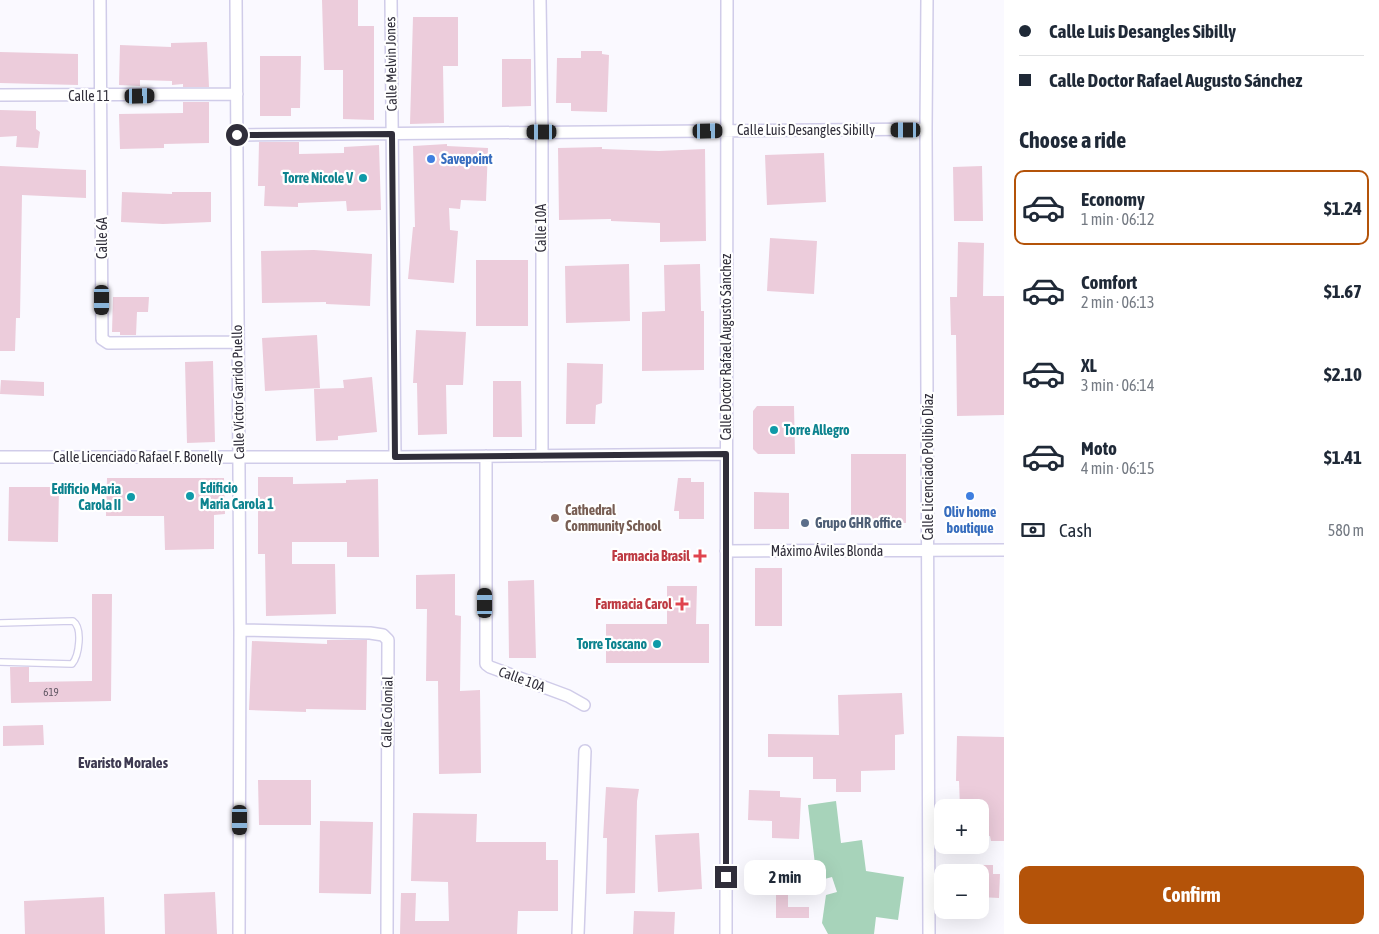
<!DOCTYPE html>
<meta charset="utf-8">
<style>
body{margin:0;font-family:"Asap Condensed",sans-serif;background:#f6f6f7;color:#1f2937;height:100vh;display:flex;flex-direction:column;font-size:19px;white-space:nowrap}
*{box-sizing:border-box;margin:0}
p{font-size:16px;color:#747a83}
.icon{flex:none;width:28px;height:28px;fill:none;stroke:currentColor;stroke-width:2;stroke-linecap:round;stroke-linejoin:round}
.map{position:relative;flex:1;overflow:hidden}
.details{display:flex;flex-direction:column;background:#fff;width:375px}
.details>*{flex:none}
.banner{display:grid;align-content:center;height:110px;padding:0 15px;background:#fff}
.controls{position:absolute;left:934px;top:799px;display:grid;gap:10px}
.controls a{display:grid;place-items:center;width:55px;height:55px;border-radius:10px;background:#fff;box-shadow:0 5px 20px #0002;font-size:25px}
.end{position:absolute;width:22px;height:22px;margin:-11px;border:6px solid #302e3a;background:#fff;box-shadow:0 0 0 2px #fff}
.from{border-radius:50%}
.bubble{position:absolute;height:35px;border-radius:10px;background:#fff;box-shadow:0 5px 20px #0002;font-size:16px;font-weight:700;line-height:35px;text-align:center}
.car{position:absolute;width:15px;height:30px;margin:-15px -8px;border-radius:6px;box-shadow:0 0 4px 1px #0007;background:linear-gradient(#222 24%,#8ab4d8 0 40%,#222 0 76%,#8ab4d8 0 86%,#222 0)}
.banner b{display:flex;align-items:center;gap:18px;height:48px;font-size:19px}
.banner b+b{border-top:1px solid #e0e1e3}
.banner i{width:12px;height:12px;background:#1f2937}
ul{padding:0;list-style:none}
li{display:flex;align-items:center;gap:15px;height:75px;margin:0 10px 8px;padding:0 5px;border:2px solid transparent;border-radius:10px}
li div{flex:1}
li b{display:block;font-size:19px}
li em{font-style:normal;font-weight:700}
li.selected{border-color:#b45309}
li>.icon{width:45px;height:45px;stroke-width:1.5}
h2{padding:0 15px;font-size:22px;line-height:60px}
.pay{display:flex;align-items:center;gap:12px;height:55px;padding:0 15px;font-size:19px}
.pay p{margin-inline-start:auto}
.button{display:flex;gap:10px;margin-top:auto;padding:10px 15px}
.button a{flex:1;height:58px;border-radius:10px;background:#b45309;color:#fff;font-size:20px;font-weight:700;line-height:58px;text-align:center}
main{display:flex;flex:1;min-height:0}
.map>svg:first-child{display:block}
.green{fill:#a7d3ba}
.building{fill:#ecccdb}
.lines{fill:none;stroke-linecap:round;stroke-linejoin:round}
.lane-casing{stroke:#d0cce9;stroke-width:8}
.street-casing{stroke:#d0cce9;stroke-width:14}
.lane{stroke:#fff;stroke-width:5.5}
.street{stroke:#fff;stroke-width:11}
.route{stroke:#302e3a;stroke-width:6}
.shop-dot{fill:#3f7fe0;stroke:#fff;stroke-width:2}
.culture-dot{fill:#0f9aa8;stroke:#fff;stroke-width:2}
.education-dot{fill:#8d6e63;stroke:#fff;stroke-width:2}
.service-dot{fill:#5c6f8a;stroke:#fff;stroke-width:2}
.health-dot{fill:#e0444e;stroke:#fff;stroke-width:2}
.labels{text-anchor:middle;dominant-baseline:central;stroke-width:4.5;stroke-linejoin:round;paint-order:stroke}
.number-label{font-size:11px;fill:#5f5662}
.street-label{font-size:14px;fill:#302e3a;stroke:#fff}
.shop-label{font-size:14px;font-weight:bold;fill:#366cbe;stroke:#fff;text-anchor:start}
.culture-label{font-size:14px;font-weight:bold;fill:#0d838f;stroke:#fff;text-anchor:end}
.education-label{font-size:14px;font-weight:bold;fill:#785e54;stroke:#fff;text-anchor:start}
.service-label{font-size:14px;font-weight:bold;fill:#4e5e75;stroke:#fff;text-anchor:start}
.health-label{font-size:14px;font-weight:bold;fill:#be3a42;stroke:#fff;text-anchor:end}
.neighbourhood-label{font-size:15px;font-weight:bold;fill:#3e3a51;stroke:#fff}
</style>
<main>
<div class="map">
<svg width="1004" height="934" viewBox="0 0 1004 934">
<rect width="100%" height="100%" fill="#faf9ff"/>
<path class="green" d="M836 801 841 843 862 840 866 871 904 877 898 920 876 917 874 934H828L822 923 826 895 837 892 832 877 817 881 808 805Z"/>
<path class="building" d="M322 0H358V26H374V120L343 119V70H324Z
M413 17H458V66H443L444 123 410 124Z
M207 42 209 87H183V84L172 85V81L140 80V86L119 85 120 45 171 47V43Z
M581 51H602V54L609 55 607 112 571 111V103H556L557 58H581Z
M0 52 78 54V85L0 83Z
M260 56H301L300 108H291V116H260Z
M502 59H531V106L502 107Z
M183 102H209V143L164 144V148L120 149 119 114 183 113Z
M0 110 36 111V129L40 132 38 148 16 147 17 136 0 137Z
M259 142H299V154L344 153V147L379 145 381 210 347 211 346 201 298 203V207L264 206 265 186H258Z
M447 144V146L488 148 486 201 461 200 460 209 449 208 450 230 458 231 454 283 408 279 413 227H415L413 146Z
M602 147V149L659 151 705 149 706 241 660 242V223L611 221V219L559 220 558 148Z
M824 153 826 202 767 205 765 155Z
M0 166 86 170V198L22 195 20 318H16L15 351H0Z
M982 166 983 221H954L953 167Z
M122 192 172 194V192H211V222L163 224 121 222Z
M770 238 817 241 814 294 767 291Z
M958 242 984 243 983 296H1004V415L957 416 956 335H951L950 297H957Z
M314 250 372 254 370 306 326 304V302L262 303 261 251Z
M476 260H528V326H476Z
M629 264 630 321 566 323 565 266Z
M700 264 701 311H704V370L642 371V312L665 311 664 265Z
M113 297H149L148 312H137L136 335H120V332H112Z
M416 330 466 332 463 385H446L447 434 418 435 417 383H413Z
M317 335 320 388 265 391 262 338Z
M213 361 215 442 187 443 185 362Z
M567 363 603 364 602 403 596 405 595 424H566Z
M372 377 377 432 338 436V440L316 441 314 389 344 388 343 380Z
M1 380 44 382V396L0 394Z
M493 381H521L522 437H493Z
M757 406H794L795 454H758L753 449V411Z
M851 454H906V523L851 522Z
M258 477H293V484L346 483V480L378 479 379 557H347V542H292V564H335L336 614 266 616 265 554H258Z
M107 478H224L225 514 214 515V549L165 550 164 516H106Z
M678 478H691V482H704V519H679V511H674Z
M9 487H59L58 542 8 541Z
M754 492 789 493V529H754Z
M755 568H782V626H755Z
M455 574V615L461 616 460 691 480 690 481 773 439 774 438 681H426L427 609H416V575Z
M534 580 536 658H509L508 581Z
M667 586H697L696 624H709V663H606V624H667Z
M92 594H112L111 701 11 703 10 667H29V682L92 681Z
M327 640H367L366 710 306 709V712L249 710 252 641 327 644Z
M902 693 904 734 895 735V770L861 771V792H836V779H813V757H768V734L839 735 838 695Z
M43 725 44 745 3 746V726Z
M957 736 1004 737V841H991L990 836 980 837V808H960L959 781H956Z
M258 780H311V825H259Z
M606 787 639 789 637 801 635 893 606 894 607 838H603Z
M749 790 780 791V797L801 798 799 839 772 838V821L748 820Z
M413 813 477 814 476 842H546V860H558V911H518L517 934H400L401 893H416L415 921H449L448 882 411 881Z
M320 821 373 822 371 894 319 893Z
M699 833 702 889 658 892 655 835Z
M980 865H993V874H1000L999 898 980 897Z
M776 884H788V907H809V918H776Z
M215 892 217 934H165L164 894Z
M104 897 105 934H25L24 901Z
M634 911 675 912 674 934H633Z"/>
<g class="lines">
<g class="lane-casing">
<path id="lane" d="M0 623 73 621C83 628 79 656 72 664L0 662"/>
</g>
<g class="street-casing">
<path id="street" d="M100 0 102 339 108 343 238 342
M236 0 240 630 239 934
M391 0 395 457
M540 0 542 132V456
M927 0 926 129 929 934
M0 95 237 94
M237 135 926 129
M486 456V664L490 667 568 696 584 705
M0 457H395L726 454
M726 551 1004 550
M240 630 370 633 383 635 388 640 387 934
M578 934 585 751
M726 934 727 0"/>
</g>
<use href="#lane" class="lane"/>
<use href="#street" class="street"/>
</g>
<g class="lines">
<path class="route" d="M237 135 392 134 395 457 726 454V877"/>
</g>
<g class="shop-dot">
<circle cx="431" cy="159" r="5"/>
<circle cx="970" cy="496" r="5"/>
</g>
<g class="culture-dot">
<circle cx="363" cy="178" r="5"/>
<circle cx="774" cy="430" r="5"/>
<circle cx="190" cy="496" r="5"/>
<circle cx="131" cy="497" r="5"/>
<circle cx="657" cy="644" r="5"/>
</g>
<circle class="education-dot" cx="555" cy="518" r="5"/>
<circle class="service-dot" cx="805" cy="523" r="5"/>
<g class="health-dot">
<path d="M697.5 548.5h5v5h5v5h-5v5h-5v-5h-5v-5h5z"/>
<path d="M679.5 596.5h5v5h5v5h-5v5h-5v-5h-5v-5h5z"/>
</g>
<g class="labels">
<g class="number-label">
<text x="51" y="692">619</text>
</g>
<g class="street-label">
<text transform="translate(391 64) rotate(-91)">Calle Melvin Jones</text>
<text x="89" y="96">Calle 11</text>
<text x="806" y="130">Calle Luis Desangles Sibilly</text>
<text transform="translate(541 228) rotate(-90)">Calle 10A</text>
<text transform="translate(102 238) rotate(-90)">Calle 6A</text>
<text transform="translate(726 347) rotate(-90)">Calle Doctor Rafael Augusto Sánchez</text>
<text transform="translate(238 392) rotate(-91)">Calle Víctor Garrido Puello</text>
<text x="138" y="457">Calle Licenciado Rafael F. Bonelly</text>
<text transform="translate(928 467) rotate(-90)">Calle Licenciado Polibio Díaz</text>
<text x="827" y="551">Máximo Áviles Blonda</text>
<text transform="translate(522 679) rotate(20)">Calle 10A</text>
<text transform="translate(387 712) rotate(-89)">Calle Colonial</text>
</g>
<g class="shop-label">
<text x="441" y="159">Savepoint</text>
<text x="970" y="512" text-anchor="middle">Oliv home<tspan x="970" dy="16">boutique</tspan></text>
</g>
<g class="culture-label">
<text x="353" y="178">Torre Nicole V</text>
<text x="784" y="430" text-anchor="start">Torre Allegro</text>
<text x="200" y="488" text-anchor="start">Edificio<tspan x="200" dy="16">Maria Carola 1</tspan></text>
<text x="121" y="489">Edificio Maria<tspan x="121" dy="16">Carola II</tspan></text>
<text x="647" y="644">Torre Toscano</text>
</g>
<g class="education-label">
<text x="565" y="510">Cathedral<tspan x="565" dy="16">Community School</tspan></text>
</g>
<g class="service-label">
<text x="815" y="523">Grupo GHR office</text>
</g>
<g class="health-label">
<text x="690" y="556">Farmacia Brasil</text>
<text x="672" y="604">Farmacia Carol</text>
</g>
<g class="neighbourhood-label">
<text x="123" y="762">Evaristo Morales</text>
</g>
</g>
</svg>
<div class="controls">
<a>+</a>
<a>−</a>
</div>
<i class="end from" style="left:237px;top:135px"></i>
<i class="end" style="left:726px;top:877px"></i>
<div class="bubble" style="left:744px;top:860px;width:82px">2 min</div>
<i class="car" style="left:140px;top:96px;rotate:89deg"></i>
<i class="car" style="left:906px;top:130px;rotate:270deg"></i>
<i class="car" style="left:708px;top:131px;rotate:89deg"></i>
<i class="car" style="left:542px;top:132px;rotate:270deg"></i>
<i class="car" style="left:102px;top:300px;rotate:180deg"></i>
<i class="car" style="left:485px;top:603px;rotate:0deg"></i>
<i class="car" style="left:240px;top:820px;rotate:180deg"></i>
</div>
<section class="details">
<div class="banner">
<b><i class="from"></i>Calle Luis Desangles Sibilly</b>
<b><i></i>Calle Doctor Rafael Augusto Sánchez</b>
</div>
<h2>Choose a ride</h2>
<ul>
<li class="selected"><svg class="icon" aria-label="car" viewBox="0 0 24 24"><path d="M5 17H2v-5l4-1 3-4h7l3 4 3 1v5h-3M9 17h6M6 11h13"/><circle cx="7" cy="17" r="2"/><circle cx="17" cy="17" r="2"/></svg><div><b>Economy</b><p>1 min · 06:12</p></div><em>$1.24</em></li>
<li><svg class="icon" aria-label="car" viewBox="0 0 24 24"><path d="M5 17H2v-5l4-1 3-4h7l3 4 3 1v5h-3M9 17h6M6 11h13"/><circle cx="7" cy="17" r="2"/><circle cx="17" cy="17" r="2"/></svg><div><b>Comfort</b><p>2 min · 06:13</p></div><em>$1.67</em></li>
<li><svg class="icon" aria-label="car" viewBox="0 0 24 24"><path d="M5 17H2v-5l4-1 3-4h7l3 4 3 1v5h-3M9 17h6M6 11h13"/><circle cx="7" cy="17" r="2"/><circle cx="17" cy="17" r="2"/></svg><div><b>XL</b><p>3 min · 06:14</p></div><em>$2.10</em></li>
<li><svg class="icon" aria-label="car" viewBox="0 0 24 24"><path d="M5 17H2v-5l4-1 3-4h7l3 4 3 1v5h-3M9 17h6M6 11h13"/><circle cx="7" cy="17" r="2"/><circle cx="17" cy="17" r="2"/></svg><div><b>Moto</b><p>4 min · 06:15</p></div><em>$1.41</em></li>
</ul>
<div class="pay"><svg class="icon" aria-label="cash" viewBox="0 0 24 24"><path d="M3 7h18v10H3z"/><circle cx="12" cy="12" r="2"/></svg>Cash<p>580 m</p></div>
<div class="button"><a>Confirm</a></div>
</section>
</main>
